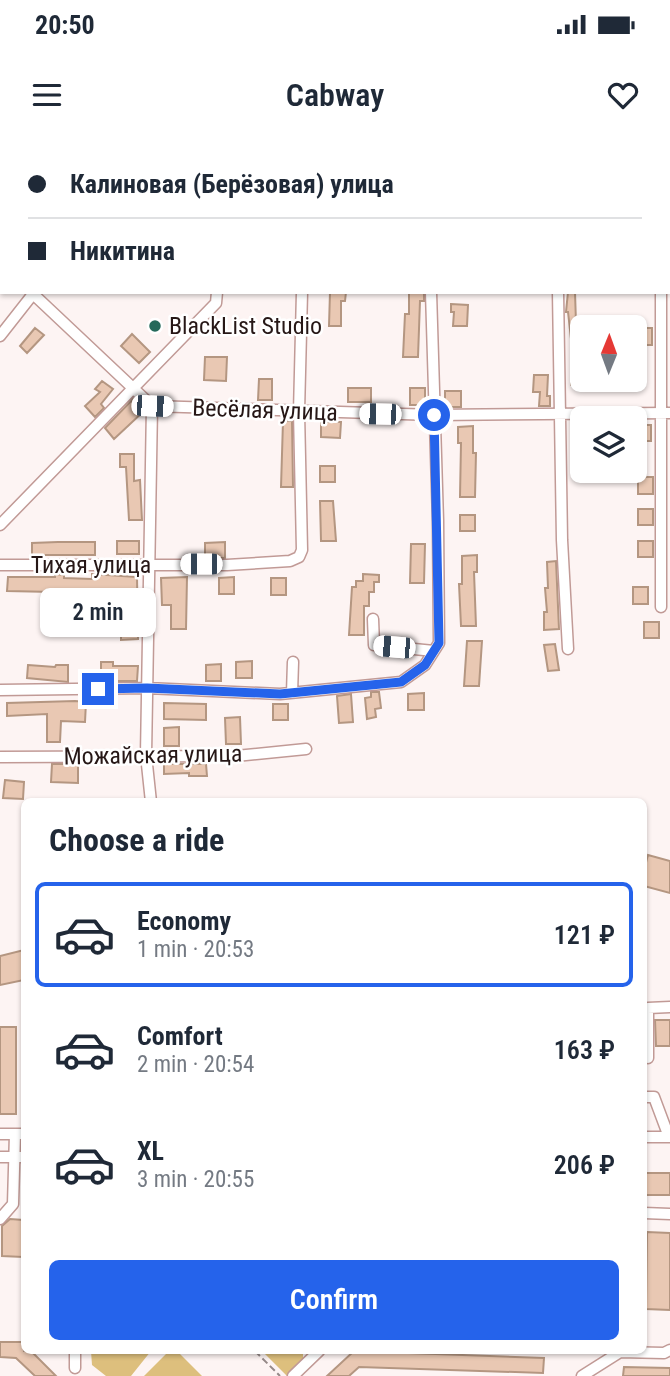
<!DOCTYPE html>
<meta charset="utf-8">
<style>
body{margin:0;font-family:"Roboto Condensed",sans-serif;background:#f6f6f7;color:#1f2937;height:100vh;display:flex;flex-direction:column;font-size:26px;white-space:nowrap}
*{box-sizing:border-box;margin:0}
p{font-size:23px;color:#747a83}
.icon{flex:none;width:38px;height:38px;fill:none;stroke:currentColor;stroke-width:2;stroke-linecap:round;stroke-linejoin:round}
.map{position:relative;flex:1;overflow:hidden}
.details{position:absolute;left:21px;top:658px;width:626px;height:556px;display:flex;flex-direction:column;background:#fff;border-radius:10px;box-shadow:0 2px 5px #0004}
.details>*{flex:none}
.hud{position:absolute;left:0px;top:0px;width:670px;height:154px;box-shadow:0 2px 5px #0004;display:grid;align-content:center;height:154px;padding:0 28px;background:#fff}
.needle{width:46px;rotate:1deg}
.buttons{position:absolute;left:570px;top:175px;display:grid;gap:14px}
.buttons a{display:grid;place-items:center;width:77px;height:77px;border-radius:10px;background:#fff;box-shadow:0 2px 5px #0004;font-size:35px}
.end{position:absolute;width:32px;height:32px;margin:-16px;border:9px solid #2563eb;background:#fff;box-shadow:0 0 0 4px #fff}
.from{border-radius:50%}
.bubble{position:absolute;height:49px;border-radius:10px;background:#fff;box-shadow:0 2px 5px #0004;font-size:23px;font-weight:600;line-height:49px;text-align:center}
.car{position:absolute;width:21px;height:42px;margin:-21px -10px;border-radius:9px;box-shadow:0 0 5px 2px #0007;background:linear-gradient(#fff 24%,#345 0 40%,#fff 0 76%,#345 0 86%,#fff 0)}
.hud b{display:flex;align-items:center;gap:24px;height:66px;font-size:26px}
.hud b+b{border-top:2px solid #e0e1e3}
.hud i{width:18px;height:18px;background:#1f2937}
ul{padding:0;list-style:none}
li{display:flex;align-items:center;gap:21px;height:105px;margin:0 14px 10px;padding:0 14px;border:4px solid transparent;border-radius:10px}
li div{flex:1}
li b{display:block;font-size:26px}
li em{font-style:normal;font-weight:600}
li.selected{border-color:#2563eb}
li>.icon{width:63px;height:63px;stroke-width:1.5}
h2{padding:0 28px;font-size:32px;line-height:84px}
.button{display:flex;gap:14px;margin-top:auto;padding:14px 28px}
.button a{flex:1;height:80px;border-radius:10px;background:#2563eb;color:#fff;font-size:28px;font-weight:600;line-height:80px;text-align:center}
.status{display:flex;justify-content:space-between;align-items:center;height:49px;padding:0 35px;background:#fff;direction:ltr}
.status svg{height:19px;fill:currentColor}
header{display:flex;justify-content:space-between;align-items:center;height:91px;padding:0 28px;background:#fff;font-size:32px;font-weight:600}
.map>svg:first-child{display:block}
.green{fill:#ddbf7d}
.building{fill:#e9c8b3;stroke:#b49681;stroke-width:2}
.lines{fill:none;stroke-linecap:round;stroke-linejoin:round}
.minor-casing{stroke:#c19a96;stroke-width:13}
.path{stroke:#958988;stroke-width:2;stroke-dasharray:7 3.5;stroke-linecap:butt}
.minor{stroke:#fff;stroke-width:10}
.route{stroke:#2563eb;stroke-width:9}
.poi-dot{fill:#25695a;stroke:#fff;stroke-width:2.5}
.labels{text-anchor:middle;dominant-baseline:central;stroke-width:5;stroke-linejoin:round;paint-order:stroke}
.poi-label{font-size:24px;fill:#261716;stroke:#fff;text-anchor:start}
.street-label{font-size:24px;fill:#261716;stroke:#fff}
</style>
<div class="status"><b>20:50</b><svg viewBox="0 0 49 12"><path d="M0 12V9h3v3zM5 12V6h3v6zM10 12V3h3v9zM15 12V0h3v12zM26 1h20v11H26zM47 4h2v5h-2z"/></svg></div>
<header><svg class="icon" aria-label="menu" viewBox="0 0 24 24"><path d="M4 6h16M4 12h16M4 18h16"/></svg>Cabway<svg class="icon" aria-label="heart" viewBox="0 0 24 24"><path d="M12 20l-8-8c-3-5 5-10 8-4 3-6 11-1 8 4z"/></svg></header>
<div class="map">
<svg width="670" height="1236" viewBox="0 0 670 1236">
<rect width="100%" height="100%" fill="#fdf4f3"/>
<path class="green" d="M91 1211H151L131 1236H106L92 1225Z
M169 1211H177L202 1236H144Z
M262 1211H303V1221L287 1236Z"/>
<path class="building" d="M330 152H346L345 161H341V186H329Z
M409 152H424V161H420L418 217H403L405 174H409Z
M568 152H575L576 183H583V198H580L579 245H571V199L568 172H566Z
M451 164 468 165 467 186H453L454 172H451Z
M35 188 44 195 27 213 20 206Z
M637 188H652V205H637Z
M132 194 150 212 139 223 121 206Z
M205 217H227L226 241 204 240Z
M534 235H548L547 256H550V266H539L540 252H533Z
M259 239H272V260H258Z
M102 241 113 249 101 264 104 268 95 277 85 266 100 252 95 249Z
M348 248H371V262H348Z
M410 248H425V265H410Z
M445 251H461V267H445Z
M133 259 144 271 114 299 105 288Z
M283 281H292L293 347H281Z
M321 282H341L340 298 321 297Z
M635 285H651V301H635Z
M473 286V313H476L475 357H460L461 303H458V287Z
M120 314H134V341L140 340 142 380H129L126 327H120Z
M320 326H335V342H320Z
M638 337H653V354H638Z
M320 361H333L336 401H321Z
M638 369H653V385H638Z
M460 375H475V391H460Z
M117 401H139V414H117Z
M638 401H653V417H638Z
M58 402H95V415H32V403Z
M225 402V418H205V403Z
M411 404H425L424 443H410Z
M477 415V432H474L476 486H461L459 444H462V416Z
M556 421 559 489 544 490V472H547L545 448H548L547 422Z
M55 434 64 435V438L92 439V434L137 437 138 499 121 500V451H101V457L54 456V452L7 451 8 437H55Z
M363 434 379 435V442H374V452H369V466H364V495H349L352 447H356V441H363Z
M187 437 186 489H171V465H162L161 438Z
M234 437V454H219V438Z
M271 438H286V455H271Z
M633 447H648V464H633Z
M644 482H659V498H644Z
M467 501H482L479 546H464Z
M555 504 559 530 548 531 544 505Z
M252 521V538H236V522Z
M101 522H113V526H138L137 541H83V531H101Z
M221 524V541H206V525Z
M28 525 55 527 56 525H68V542L27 538Z
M371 552H379L381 568 375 569 376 577 367 579 365 558 371 557Z
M424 553V570H408V554Z
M351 554 353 582 339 583 337 556Z
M75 561 86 562 85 582 61 581 60 602H47V574L7 576V563Z
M164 563 206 564V580L164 579Z
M273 564H288V580H273Z
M240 577 241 604H226L225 578Z
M179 587V606H164V588Z
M52 624H78V643L51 642Z
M164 624H206L207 636H189V633L164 634Z
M5 640 24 642 23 659 3 658Z
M648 715 670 721V753L644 746V730Z
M24 810V840L0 845V816Z
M655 880H670V906H656Z
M0 887H16V974H0Z
M644 1033H670V1055H644Z
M10 1079 23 1080V1117L2 1116V1086Z
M647 1092 670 1093V1170L646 1169Z
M0 1202H24V1211H31L56 1236H35L16 1218 0 1217Z
M354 1211 544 1218 543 1233 359 1227 349 1236H327Z
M624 1227 670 1228V1236H623Z"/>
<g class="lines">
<g class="minor-casing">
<path id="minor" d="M144 0 145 2
M427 0V2
M555 0V2
M660 0V2
M16 2H19
M306 2V0
M0 3 2 2
M0 137H2
M31 152 152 266 434 275 670 273
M558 152 562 400 568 509
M0 196 33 154
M0 385 216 163 217 152
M0 425H227L290 421 299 417 302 410 299 272 302 152
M661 467V152
M373 479 374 505 434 511
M0 550 147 548 280 554 401 542 425 525 439 503 438 381 431 152
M292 553 293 522
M0 617 236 616 306 609
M151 662 146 615 152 266
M648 918V868L670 867
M644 957H654L669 997
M0 994H24
M644 997H670
M0 1017H24
M644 1073 670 1074
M0 1079 13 1064 15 994
M75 1228V1211
M293 1236 319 1211
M582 1236 620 1212 664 1213 670 1210"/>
</g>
<path class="path" d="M255 1211 280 1236"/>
<use href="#minor" class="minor"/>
</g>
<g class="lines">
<path class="route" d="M98 549 147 548 280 554 401 542 425 525 439 503 434 275"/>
</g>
<circle class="poi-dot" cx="155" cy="186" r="7"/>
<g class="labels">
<g class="poi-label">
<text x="169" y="186">BlackList Studio</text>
</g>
<g class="street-label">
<text transform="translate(265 270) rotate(2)">Весёлая улица</text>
<text x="91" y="425">Тихая улица</text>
<text transform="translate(153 615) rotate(-1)">Можайская улица</text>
</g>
</g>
</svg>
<div class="buttons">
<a><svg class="needle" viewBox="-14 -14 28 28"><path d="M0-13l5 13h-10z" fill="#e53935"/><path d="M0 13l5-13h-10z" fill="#747a83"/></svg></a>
<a><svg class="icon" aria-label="layers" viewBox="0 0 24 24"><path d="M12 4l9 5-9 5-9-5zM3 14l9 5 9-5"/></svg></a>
</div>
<i class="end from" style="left:434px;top:275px"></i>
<i class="end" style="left:98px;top:549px"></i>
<div class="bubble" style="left:40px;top:448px;width:116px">2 min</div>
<i class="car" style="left:152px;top:266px;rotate:92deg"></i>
<i class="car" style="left:380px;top:274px;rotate:271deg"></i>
<i class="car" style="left:201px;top:424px;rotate:270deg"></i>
<i class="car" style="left:394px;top:507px;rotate:275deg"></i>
<div class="hud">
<b><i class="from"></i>Калиновая (Берёзовая) улица</b>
<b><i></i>Никитина</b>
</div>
<section class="details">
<h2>Choose a ride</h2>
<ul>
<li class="selected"><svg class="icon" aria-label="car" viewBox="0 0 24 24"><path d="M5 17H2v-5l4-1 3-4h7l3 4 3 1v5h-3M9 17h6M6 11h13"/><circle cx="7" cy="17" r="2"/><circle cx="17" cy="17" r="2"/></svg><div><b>Economy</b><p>1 min · 20:53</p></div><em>121 ₽</em></li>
<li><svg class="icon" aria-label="car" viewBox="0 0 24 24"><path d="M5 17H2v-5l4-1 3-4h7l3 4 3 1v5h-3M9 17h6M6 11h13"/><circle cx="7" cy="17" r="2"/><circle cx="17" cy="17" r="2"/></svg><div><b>Comfort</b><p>2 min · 20:54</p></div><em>163 ₽</em></li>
<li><svg class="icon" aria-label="car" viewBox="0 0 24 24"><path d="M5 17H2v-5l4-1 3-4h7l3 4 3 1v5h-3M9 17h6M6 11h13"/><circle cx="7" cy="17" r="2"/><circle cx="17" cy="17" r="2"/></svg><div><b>XL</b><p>3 min · 20:55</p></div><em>206 ₽</em></li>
</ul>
<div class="button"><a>Confirm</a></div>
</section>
</div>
